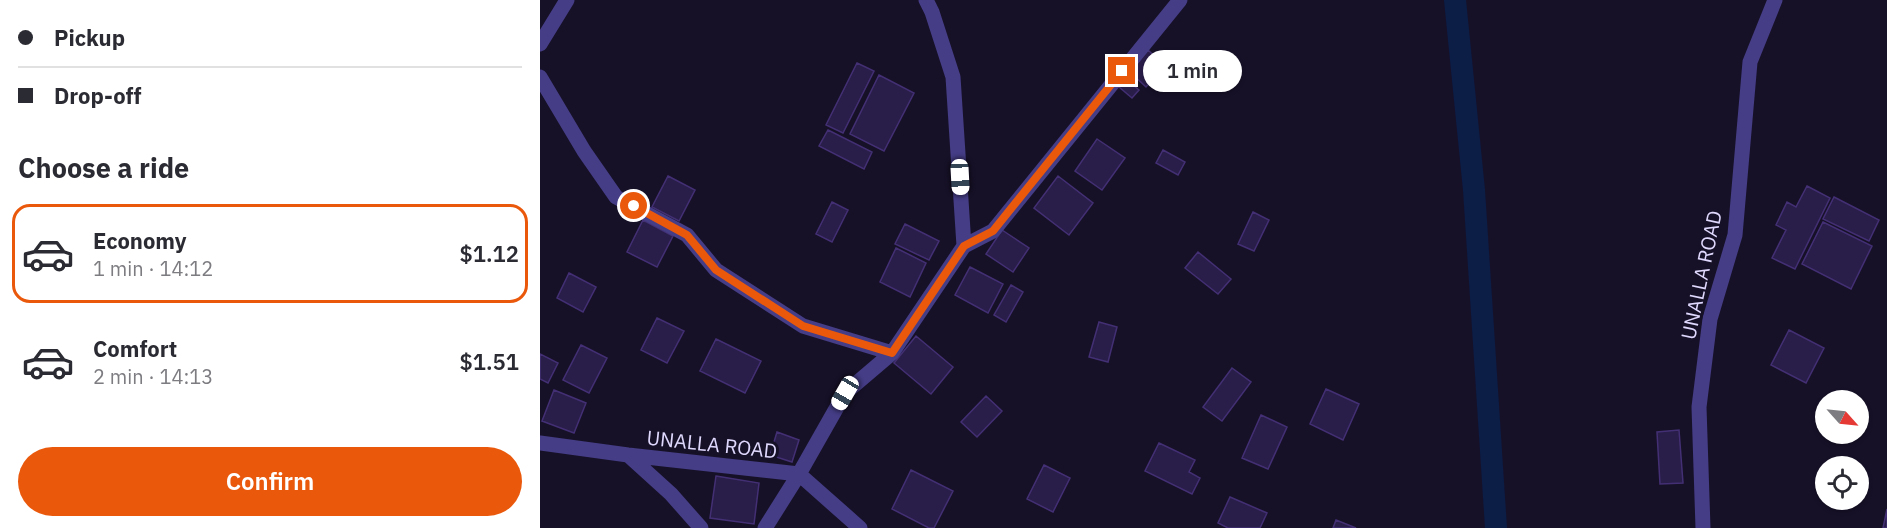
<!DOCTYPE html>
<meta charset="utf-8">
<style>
body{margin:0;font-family:"IBM Plex Sans",sans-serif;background:#f7f7f7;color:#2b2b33;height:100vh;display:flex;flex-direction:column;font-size:22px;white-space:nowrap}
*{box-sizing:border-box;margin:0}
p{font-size:20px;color:#7c7c81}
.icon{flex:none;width:33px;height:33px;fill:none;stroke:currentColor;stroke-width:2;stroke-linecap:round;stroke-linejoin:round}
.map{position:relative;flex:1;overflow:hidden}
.drawer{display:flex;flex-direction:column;background:#fff;width:540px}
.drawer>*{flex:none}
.hud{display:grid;align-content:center;height:132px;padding:0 18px;background:#fff}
.needle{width:39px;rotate:117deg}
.buttons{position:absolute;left:1275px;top:390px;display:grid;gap:12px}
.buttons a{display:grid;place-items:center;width:54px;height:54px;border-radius:50%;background:#fff;box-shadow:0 2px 4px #0004;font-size:30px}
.end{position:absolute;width:27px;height:27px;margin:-14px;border:8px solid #ea580c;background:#fff;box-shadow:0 0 0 3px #fff}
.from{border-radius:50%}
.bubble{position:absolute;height:42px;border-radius:21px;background:#fff;box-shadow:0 2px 4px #0004;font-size:20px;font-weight:600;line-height:42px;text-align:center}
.car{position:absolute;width:18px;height:36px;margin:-18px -9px;border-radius:8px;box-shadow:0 0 4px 2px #0007;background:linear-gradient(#fff 24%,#345 0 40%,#fff 0 76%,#345 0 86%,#fff 0)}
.hud b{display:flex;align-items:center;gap:21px;height:57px;font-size:22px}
.hud b+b{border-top:2px solid #e1e1e2}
.hud i{width:15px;height:15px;background:#2b2b33}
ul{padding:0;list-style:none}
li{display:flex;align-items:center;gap:18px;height:99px;margin:0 12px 9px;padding:0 6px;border:3px solid transparent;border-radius:18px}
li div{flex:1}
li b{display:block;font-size:22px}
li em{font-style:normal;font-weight:600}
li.on{border-color:#ea580c}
li>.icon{width:54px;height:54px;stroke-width:1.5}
h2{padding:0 18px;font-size:27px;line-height:72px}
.primary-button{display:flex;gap:12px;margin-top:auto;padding:12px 18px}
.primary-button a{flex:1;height:69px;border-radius:36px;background:#ea580c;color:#fff;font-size:24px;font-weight:600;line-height:69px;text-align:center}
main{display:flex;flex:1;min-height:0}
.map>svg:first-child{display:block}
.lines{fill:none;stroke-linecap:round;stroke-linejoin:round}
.canal{stroke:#0c1d46;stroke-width:22}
.building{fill:#291d49;stroke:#433074;stroke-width:1.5}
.minor{stroke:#453d86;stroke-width:15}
.route{stroke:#ea580c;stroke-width:8}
.labels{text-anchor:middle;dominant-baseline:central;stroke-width:6;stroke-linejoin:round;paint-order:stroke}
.street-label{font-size:20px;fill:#e0d9fe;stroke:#171128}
</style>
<main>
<section class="drawer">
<div class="hud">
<b><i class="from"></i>Pickup</b>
<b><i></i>Drop-off</b>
</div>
<h2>Choose a ride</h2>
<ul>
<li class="on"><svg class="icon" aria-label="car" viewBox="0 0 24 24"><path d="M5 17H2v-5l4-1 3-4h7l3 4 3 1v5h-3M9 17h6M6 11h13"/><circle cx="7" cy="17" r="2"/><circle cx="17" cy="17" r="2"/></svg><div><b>Economy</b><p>1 min · 14:12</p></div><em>$1.12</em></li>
<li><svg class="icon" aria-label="car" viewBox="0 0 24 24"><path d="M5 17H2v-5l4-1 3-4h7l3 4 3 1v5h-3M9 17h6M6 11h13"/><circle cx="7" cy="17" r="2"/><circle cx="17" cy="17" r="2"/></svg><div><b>Comfort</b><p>2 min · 14:13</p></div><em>$1.51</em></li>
</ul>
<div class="primary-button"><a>Confirm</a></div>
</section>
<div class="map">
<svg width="1347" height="528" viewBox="0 0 1347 528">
<rect width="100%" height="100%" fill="#171128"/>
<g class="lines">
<path class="canal" d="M915 0 934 190 956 528"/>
</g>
<path class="building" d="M608 50 625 66 606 87 589 71Z
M317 63 334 71 303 133 286 125Z
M339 75 374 93 344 151 310 134Z
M586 79 599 90 592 98 579 87Z
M288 130 332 152 324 169 279 146Z
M557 139 585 158 562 190 535 171Z
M623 150 645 162 638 175 616 163Z
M128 176 155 190 139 221 112 207Z
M518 176 553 203 529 235 494 208Z
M1267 186 1290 198 1255 269 1232 258 1246 230 1236 225 1247 202 1256 207Z
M1294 197 1339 220 1329 241 1283 219Z
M292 202 308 210 292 242 276 234Z
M713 212 729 220 714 251 698 244Z
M103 220 133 236 117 267 87 252Z
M1283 222 1332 246 1311 289 1262 264Z
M365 224 399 241 389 260 355 244Z
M462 230 489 248 473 272 446 254Z
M356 248 386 263 370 297 340 282Z
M658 252 691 279 678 294 645 268Z
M430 267 463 284 448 313 415 295Z
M29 273 56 287 43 312 17 298Z
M471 285 483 292 466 322 454 315Z
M117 318 144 331 127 363 101 350Z
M559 322 577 327 568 362 549 357Z
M1249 330 1284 348 1266 383 1231 365Z
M376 336 413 367 391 394 354 363Z
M176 339 221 361 205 393 160 371Z
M41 345 67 358 49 393 23 380Z
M0 354 18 363 8 383 0 379Z
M692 368 711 382 682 421 663 407Z
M786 389 819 404 803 440 770 424Z
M14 390 46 403 34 433 2 421Z
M446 396 462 411 437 437 421 422Z
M721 415 747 427 728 469 702 458Z
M1139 430 1143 483 1120 484 1117 432Z
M237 432 259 440 252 462 230 455Z
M619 443 655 460 649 472 660 478 652 494 605 471Z
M504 465 530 478 513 512 487 499Z
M371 470 413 491 394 528H389L352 509Z
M176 476 219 483 214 524 170 518Z
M690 497 727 513 720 528H688L678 523Z
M1347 509V528H1343Z
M796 520 816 528H793Z"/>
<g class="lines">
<path class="minor" d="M386 0 392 12 413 77 424 246
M0 44 27 0
M0 77 44 151 76 197 147 235 176 270 263 326 352 353
M0 443 88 455 259 474 320 528
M88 455 131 494 161 528
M225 528 259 474 305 393 352 353 424 246 453 231 640 0
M1163 528 1159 407 1170 319 1195 235 1210 62 1235 0"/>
</g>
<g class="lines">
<path class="route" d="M94 206 147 235 176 270 263 326 352 353 424 246 453 231 582 71"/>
</g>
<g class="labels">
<g class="street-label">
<text transform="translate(1161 275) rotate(-78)">UNALLA ROAD</text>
<text transform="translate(172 444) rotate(6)">UNALLA ROAD</text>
</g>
</g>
</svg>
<div class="buttons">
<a><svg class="needle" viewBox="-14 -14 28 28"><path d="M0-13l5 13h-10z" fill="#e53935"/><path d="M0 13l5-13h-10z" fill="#7c7c81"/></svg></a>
<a><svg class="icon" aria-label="locate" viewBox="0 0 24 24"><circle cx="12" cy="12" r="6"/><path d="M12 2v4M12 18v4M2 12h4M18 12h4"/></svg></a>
</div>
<i class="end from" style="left:94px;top:206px"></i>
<i class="end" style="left:582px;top:71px"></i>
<div class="bubble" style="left:603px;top:50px;width:99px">1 min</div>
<i class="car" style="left:420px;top:177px;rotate:177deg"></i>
<i class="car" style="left:305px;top:393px;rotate:210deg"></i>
</div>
</main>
